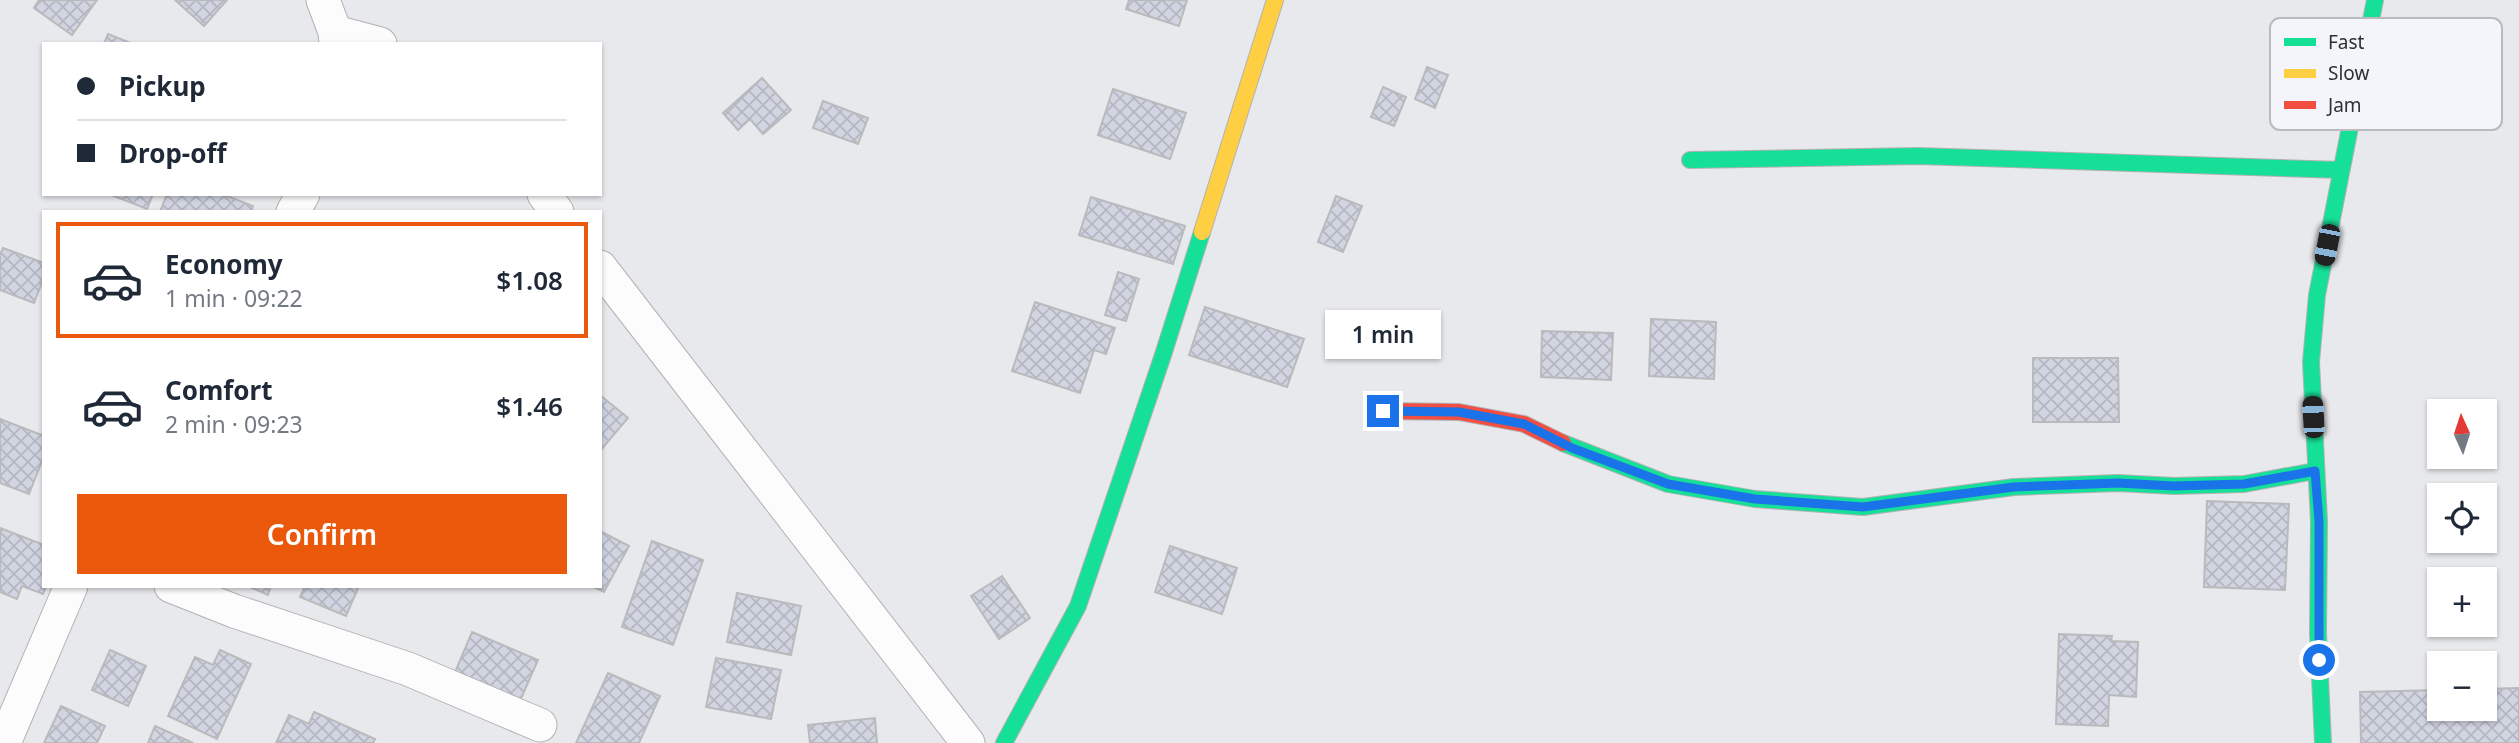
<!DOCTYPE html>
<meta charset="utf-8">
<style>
body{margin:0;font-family:"Noto Sans",sans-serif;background:#f6f6f7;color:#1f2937;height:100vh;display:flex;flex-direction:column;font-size:26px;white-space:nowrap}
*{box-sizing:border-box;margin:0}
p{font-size:23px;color:#747a83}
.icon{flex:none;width:38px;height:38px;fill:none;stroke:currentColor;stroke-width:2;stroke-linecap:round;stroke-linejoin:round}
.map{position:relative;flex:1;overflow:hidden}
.drawer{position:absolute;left:42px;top:210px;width:560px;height:378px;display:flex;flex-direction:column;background:#fff;border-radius:0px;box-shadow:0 2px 5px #0004}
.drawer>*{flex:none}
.top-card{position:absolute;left:42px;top:42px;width:560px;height:154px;border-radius:0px;box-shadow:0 2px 5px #0004;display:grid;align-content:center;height:154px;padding:0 35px;background:#fff}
.needle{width:46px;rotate:357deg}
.fabs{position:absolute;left:2427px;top:399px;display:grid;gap:14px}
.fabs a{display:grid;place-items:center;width:70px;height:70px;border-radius:0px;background:#fff;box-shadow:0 2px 5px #0004;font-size:35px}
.end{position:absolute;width:32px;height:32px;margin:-16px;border:9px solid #1a73e8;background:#fff;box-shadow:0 0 0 4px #fff}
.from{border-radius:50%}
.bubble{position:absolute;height:49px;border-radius:0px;background:#fff;box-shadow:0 2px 5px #0004;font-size:23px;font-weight:600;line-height:49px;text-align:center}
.car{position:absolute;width:21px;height:42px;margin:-21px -10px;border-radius:9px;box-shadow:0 0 5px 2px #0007;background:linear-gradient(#222 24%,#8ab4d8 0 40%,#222 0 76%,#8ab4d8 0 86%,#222 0)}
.top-card b{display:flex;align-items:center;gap:24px;height:66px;font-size:26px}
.top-card b+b{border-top:2px solid #e0e1e3}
.top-card i{width:18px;height:18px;background:#1f2937}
ul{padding:12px 0 0;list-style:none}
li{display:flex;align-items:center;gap:21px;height:116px;margin:0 14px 10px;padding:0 21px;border:4px solid transparent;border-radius:0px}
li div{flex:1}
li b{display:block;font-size:26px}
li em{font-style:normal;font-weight:600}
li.current{border-color:#ea580c}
li>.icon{width:63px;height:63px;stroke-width:1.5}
.cta{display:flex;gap:14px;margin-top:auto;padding:14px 35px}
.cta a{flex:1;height:80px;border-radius:0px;background:#ea580c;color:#fff;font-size:28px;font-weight:600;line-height:80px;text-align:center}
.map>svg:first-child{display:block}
.building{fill:url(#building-cross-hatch);stroke:#b9babc;stroke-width:2}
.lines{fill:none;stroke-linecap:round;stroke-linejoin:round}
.street-casing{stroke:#b2b2b4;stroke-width:35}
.fast-casing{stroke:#b2b2b4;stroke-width:18}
.slow-casing{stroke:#b2b2b4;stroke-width:18}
.jam-casing{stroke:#b2b2b4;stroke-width:18}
.street{stroke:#fcfcfc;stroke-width:33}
.fast{stroke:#16e098;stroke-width:16}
.slow{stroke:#ffcf43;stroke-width:16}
.jam{stroke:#f24e42;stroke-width:16}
.route{stroke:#1a73e8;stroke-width:9}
.key{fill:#f4f5fa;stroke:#b9babe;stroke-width:2}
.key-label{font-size:19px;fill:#2f3031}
</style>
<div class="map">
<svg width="2519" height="743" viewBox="0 0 2519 743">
<defs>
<pattern id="building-cross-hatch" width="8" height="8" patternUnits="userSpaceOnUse" patternTransform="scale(1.75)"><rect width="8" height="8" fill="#d1d4e1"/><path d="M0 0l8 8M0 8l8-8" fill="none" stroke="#b4b6c2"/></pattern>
</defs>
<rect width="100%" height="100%" fill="#e8e9ec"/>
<path class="building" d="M39 0H97L72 35 34 8Z
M175 0H227L204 26Z
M1129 0H1187L1179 26 1126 9Z
M108 34 133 44H104Z
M1427 67 1448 75 1435 108 1415 99Z
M762 78 791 110 763 134 750 119 738 130 723 113Z
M1383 87 1406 97 1394 126 1371 117Z
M1113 89 1186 113 1170 159 1098 135Z
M823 101 868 118 858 144 813 128Z
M109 194H153L147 209Z
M167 194H222L253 206 251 212H160Z
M1336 196 1362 206 1343 252 1318 242Z
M1091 197 1185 226 1173 264 1079 235Z
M3 248 44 263V277L34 303 0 290V255Z
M1118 272 1139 279 1126 321 1105 315Z
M1035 302 1115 328 1106 354 1094 350 1080 393 1012 371Z
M1205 307 1304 339 1287 387 1189 355Z
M1651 319 1716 322 1714 379 1649 376Z
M1542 331 1613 333 1611 380 1541 377Z
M2033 358H2118L2119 422H2033Z
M600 395 628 418 600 451Z
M0 419 44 436V456L29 494 0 483Z
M2207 501 2289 504 2285 590 2204 587Z
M0 528 44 545V586H46L43 594 22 586 17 599 0 592Z
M600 531 629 546 604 592 592 586H600Z
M652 541 703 560 673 645 622 627Z
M1170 546 1237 568 1222 614 1155 592Z
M1002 576 1030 618 999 639 971 596Z
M248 586H271L268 595Z
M305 586H359L346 616 300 597Z
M737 593 801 606 791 655 727 642Z
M472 632 538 660 519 703 450 684Z
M2059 634 2112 636 2111 641 2138 642 2136 697 2109 695 2108 726 2056 724Z
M110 650 146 666 128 706 92 690Z
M220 650 251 664 217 739 168 716 195 657 213 665Z
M716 658 781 670 771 719 706 707Z
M608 673 660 696 639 743H576Z
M2519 688V743H2361L2360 692 2440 690V709H2485V689Z
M61 706 105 726 97 743H44Z
M314 712 375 739 373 743H276L289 715 309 724Z
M875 718 877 743H810L808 725Z
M155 726 193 743H148Z"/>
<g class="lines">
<g class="street-casing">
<path id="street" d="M323 0 335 32 336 44
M335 32 380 44
M544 194 557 212
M293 212 303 194
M600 267 968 743
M171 586 234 611 408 669 540 725
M4 743 71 586"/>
</g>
<g class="fast-casing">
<path id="fast" d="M1690 160 1918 156 2341 170
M1563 443 1668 484 1755 499 1863 507 2014 487 2118 483 2174 486 2244 484 2315 471
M1004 743 1078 606 1163 355 1202 232
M2323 743 2318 633 2319 521 2311 362 2317 295 2375 0"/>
</g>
<g class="slow-casing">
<path id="slow" d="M1202 232 1275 0"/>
</g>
<g class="jam-casing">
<path id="jam" d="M1383 411 1459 412 1524 424 1563 443"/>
</g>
<use href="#street" class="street"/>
<use href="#fast" class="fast"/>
<use href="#slow" class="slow"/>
<use href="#jam" class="jam"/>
</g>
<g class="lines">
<path class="route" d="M1383 411 1459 412 1524 424 1572 448 1668 484 1755 499 1863 507 2014 487 2118 483 2174 486 2244 484 2315 471 2319 521V660"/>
</g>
<rect x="2270" y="18" width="232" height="112" rx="10" class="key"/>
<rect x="2284" y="38" width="32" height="8" fill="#16e098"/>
<rect x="2284" y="69" width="32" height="9" fill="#ffcf43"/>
<rect x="2284" y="101" width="32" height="8" fill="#f24e42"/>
<g class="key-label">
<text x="2328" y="49">Fast</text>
<text x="2328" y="80">Slow</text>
<text x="2328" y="112">Jam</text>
</g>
</svg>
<div class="fabs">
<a><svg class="needle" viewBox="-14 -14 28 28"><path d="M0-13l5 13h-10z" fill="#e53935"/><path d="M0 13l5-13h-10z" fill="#747a83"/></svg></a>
<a><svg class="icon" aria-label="locate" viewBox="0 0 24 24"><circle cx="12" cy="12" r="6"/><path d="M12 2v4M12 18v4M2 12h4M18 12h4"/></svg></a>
<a>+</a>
<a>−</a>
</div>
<i class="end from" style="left:2319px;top:660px"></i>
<i class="end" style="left:1383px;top:411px"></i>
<div class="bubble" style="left:1325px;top:310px;width:116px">1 min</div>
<i class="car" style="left:2327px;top:245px;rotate:191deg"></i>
<i class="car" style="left:2313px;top:417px;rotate:357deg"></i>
<div class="top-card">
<b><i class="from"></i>Pickup</b>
<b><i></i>Drop-off</b>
</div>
<section class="drawer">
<ul>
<li class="current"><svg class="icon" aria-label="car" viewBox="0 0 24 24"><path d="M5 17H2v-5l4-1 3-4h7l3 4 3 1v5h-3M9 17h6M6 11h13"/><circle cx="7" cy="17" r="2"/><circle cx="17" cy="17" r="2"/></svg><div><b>Economy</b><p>1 min · 09:22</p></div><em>$1.08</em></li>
<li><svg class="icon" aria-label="car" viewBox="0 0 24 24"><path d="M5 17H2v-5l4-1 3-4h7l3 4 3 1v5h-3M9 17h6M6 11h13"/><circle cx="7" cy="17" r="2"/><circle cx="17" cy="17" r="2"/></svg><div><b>Comfort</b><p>2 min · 09:23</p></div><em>$1.46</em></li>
</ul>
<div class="cta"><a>Confirm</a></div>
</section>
</div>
